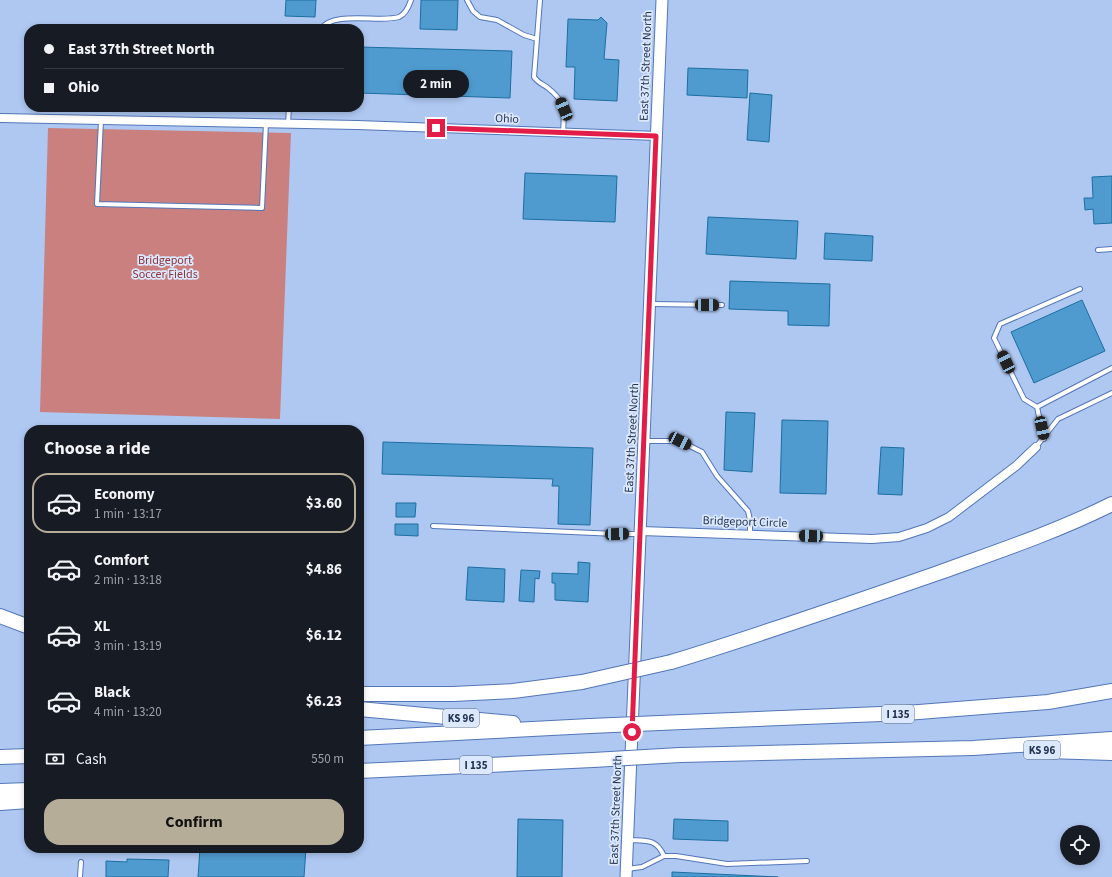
<!DOCTYPE html>
<meta charset="utf-8">
<style>
body{margin:0;font-family:"Source Sans 3",sans-serif;background:#242831;color:#f1f3f6;height:100vh;display:flex;flex-direction:column;font-size:15px;white-space:nowrap}
*{box-sizing:border-box;margin:0}
p{font-size:13px;color:#9ea1a6}
.icon{flex:none;width:22px;height:22px;fill:none;stroke:currentColor;stroke-width:2;stroke-linecap:round;stroke-linejoin:round}
.map{position:relative;flex:1;overflow:hidden}
.drawer{position:absolute;left:24px;top:425px;width:340px;height:428px;display:flex;flex-direction:column;background:#171b24;border-radius:16px;box-shadow:0 2px 6px #0003}
.drawer>*{flex:none}
.top-card{position:absolute;left:24px;top:24px;width:340px;height:88px;border-radius:16px;box-shadow:0 2px 6px #0003;display:grid;align-content:center;height:88px;padding:0 20px;background:#171b24}
.controls{position:absolute;left:1060px;top:825px;display:grid;gap:8px}
.controls a{display:grid;place-items:center;width:40px;height:40px;border-radius:50%;background:#171b24;box-shadow:0 2px 6px #0003;font-size:20px}
.end{position:absolute;width:18px;height:18px;margin:-9px;border:5px solid #e11d48;background:#fff;box-shadow:0 0 0 2px #fff}
.from{border-radius:50%}
.bubble{position:absolute;height:28px;border-radius:14px;background:#171b24;box-shadow:0 2px 6px #0003;font-size:13px;font-weight:700;line-height:28px;text-align:center}
.car{position:absolute;width:12px;height:24px;margin:-12px -6px;border-radius:5px;box-shadow:0 0 3px 1px #0007;background:linear-gradient(#222 24%,#8ab4d8 0 40%,#222 0 76%,#8ab4d8 0 86%,#222 0)}
.top-card b{display:flex;align-items:center;gap:14px;height:38px;font-size:15px}
.top-card b+b{border-top:1px solid #363941}
.top-card i{width:10px;height:10px;background:#f1f3f6}
ul{padding:0;list-style:none}
li{display:flex;align-items:center;gap:12px;height:60px;margin:0 8px 6px;padding:0 12px;border:2px solid transparent;border-radius:16px}
li div{flex:1}
li b{display:block;font-size:15px}
li em{font-style:normal;font-weight:700}
li.on{border-color:#b6ad99}
li>.icon{width:36px;height:36px;stroke-width:1.5}
h2{padding:0 20px;font-size:18px;line-height:48px}
.pay{display:flex;align-items:center;gap:10px;height:44px;padding:0 20px;font-size:15px}
.pay p{margin-inline-start:auto}
.action{display:flex;gap:8px;margin-top:auto;padding:8px 20px}
.action a{flex:1;height:46px;border-radius:16px;background:#b6ad99;color:#111;font-size:16px;font-weight:700;line-height:46px;text-align:center}
.map>svg:first-child{display:block}
.green{fill:#ca807f}
.building{fill:#4f9bcf;stroke:#1c6ea0}
.lines{fill:none;stroke-linecap:round;stroke-linejoin:round}
.lane-casing{stroke:#5276b7;stroke-width:6}
.street-casing{stroke:#5276b7;stroke-width:10}
.secondary-casing{stroke:#5276b7;stroke-width:13}
.highway-casing{stroke:#5276b7;stroke-width:16}
.lane{stroke:#fff;stroke-width:4}
.street{stroke:#fff;stroke-width:8}
.secondary{stroke:#fff;stroke-width:11}
.highway{stroke:#fff;stroke-width:14}
.highway-bridge-casing{stroke:#5276b7;stroke-width:16;stroke-linecap:butt}
.highway-bridge{stroke:#fff;stroke-width:14}
.route{stroke:#e11d48;stroke-width:5}
.labels{text-anchor:middle;dominant-baseline:central;stroke-width:3.5;stroke-linejoin:round;paint-order:stroke}
.shield{fill:#dbe8fe;stroke:#5b6a84;stroke-width:1}
.shield-label{font-size:11px;font-weight:bold;fill:#243450}
.street-label{font-size:12px;fill:#243450;stroke:#dbe8fe}
.park-label{font-size:12px;fill:#8d3236;stroke:#dbe8fe}
</style>
<div class="map">
<svg width="1112" height="877" viewBox="0 0 1112 877">
<rect width="100%" height="100%" fill="#afc8f2"/>
<path class="green" d="M48 128 291 133 280 419 40 412Z"/>
<path class="building" d="M286 0H316L315 17 285 16Z
M421 0H458L457 30 420 29Z
M601 17 607 23 604 59 619 60 617 101 574 99 575 67H566L568 19 598 20Z
M359 47 512 51 510 98 359 93Z
M688 68 748 70 747 98 687 95Z
M750 93 772 95 769 142 747 140Z
M525 173 617 176 615 222 523 219Z
M1112 176V223L1094 224 1093 209 1085 210 1084 198H1093L1092 177Z
M708 217 798 221 796 259 706 254Z
M825 233 873 236 872 261 824 259Z
M730 281 830 284 829 326 788 325V311L729 309Z
M1082 300 1105 351 1034 383 1011 332Z
M726 412 755 413 752 472 724 470Z
M782 420 828 421 826 494 780 493Z
M383 442 593 448 590 525 558 524 559 486H552L553 479 382 474Z
M881 447 904 448 902 495 878 494Z
M396 503H416L415 517H396Z
M395 524H418V536L395 535Z
M578 562 590 563 588 602 555 600V583H552V573L578 574Z
M468 567 505 569 504 602 466 600Z
M521 570 540 571 539 579 535 578 534 602 519 601Z
M518 819 563 820 562 877H517Z
M674 819 728 821V841L673 839Z
M200 848H306L304 877H198Z
M127 859 169 860 168 877H106V861L127 862Z
M672 872 778 877H672Z"/>
<g class="lines">
<g class="lane-casing">
<path id="lane" d="M467 0 473 11 480 17 497 20 524 35 537 39
M540 0 534 77C538 83 543 84 548 88 567 103 564 111 563 133
M321 29C333 10 381 23 399 17 406 14 409 6 411 0
M101 120 97 204 262 208 266 123
M288 124 289 107
M1098 250 1112 249
M1080 289 1000 324 994 338 1024 399 1037 407 1112 368
M651 304 722 305
M1037 407 1044 439
M645 441H680L702 452 717 476 748 511 750 520V534
M1036 447 1058 419 1112 393
M433 526 617 534H640
M628 840C646 841 656 838 664 856
M627 869 642 867 664 856H676L727 864 807 861
M80 877 81 862"/>
</g>
<g class="street-casing">
<path id="street" d="M0 118 357 125 657 136
M641 531 872 539 899 537 927 528 949 517 1016 466 1036 447"/>
</g>
<g class="secondary-casing">
<path id="secondary" d="M626 877 662 0"/>
</g>
<g class="highway-casing">
<path id="highway" d="M0 616 29 627
M671 662C760 635 849 604 938 573 996 552 1056 532 1112 504
M359 694H453L513 691 582 682
M359 709 513 723
M683 722 906 713 1048 702 1112 691
M359 738 590 726
M1047 751 1112 753
M680 755 973 748 1112 739
M0 757 29 756
M359 771 593 760
M0 791 29 790
M0 803 29 801"/>
</g>
<use href="#lane" class="lane"/>
<use href="#street" class="street"/>
<use href="#secondary" class="secondary"/>
<use href="#highway" class="highway"/>
<g class="highway-bridge-casing">
<path id="highway-bridge" d="M582 682 671 662
M590 726 683 722
M593 760 680 755"/>
</g>
<use href="#highway-bridge" class="highway-bridge"/>
</g>
<g class="lines">
<path class="route" d="M436 128 656 136 632 732"/>
</g>
<g class="labels">
<g class="shield">
<rect x="882" y="705" width="32" height="18" rx="3"/>
<rect x="443" y="709" width="36" height="18" rx="3"/>
<rect x="1024" y="741" width="36" height="18" rx="3"/>
<rect x="460" y="756" width="32" height="18" rx="3"/>
</g>
<g class="shield-label">
<text x="898" y="714">I 135</text>
<text x="461" y="718">KS 96</text>
<text x="1042" y="750">KS 96</text>
<text x="476" y="765">I 135</text>
</g>
<g class="street-label">
<text transform="translate(646 66) rotate(-88)">East 37th Street North</text>
<text transform="translate(507 119) rotate(2)">Ohio</text>
<text transform="translate(632 438) rotate(-87)">East 37th Street North</text>
<text transform="translate(745 522) rotate(2)">Bridgeport Circle</text>
<text transform="translate(616 810) rotate(-88)">East 37th Street North</text>
</g>
<g class="park-label">
<text x="165" y="260">Bridgeport<tspan x="165" dy="14">Soccer Fields</tspan></text>
</g>
</g>
</svg>
<div class="controls">
<a><svg class="icon" aria-label="locate" viewBox="0 0 24 24"><circle cx="12" cy="12" r="6"/><path d="M12 2v4M12 18v4M2 12h4M18 12h4"/></svg></a>
</div>
<i class="end from" style="left:632px;top:732px"></i>
<i class="end" style="left:436px;top:128px"></i>
<div class="bubble" style="left:403px;top:70px;width:66px">2 min</div>
<i class="car" style="left:564px;top:109px;rotate:337deg"></i>
<i class="car" style="left:707px;top:305px;rotate:91deg"></i>
<i class="car" style="left:1006px;top:362px;rotate:334deg"></i>
<i class="car" style="left:1042px;top:428px;rotate:168deg"></i>
<i class="car" style="left:680px;top:441px;rotate:117deg"></i>
<i class="car" style="left:617px;top:534px;rotate:88deg"></i>
<i class="car" style="left:811px;top:536px;rotate:272deg"></i>
<div class="top-card">
<b><i class="from"></i>East 37th Street North</b>
<b><i></i>Ohio</b>
</div>
<section class="drawer">
<h2>Choose a ride</h2>
<ul>
<li class="on"><svg class="icon" aria-label="car" viewBox="0 0 24 24"><path d="M5 17H2v-5l4-1 3-4h7l3 4 3 1v5h-3M9 17h6M6 11h13"/><circle cx="7" cy="17" r="2"/><circle cx="17" cy="17" r="2"/></svg><div><b>Economy</b><p>1 min · 13:17</p></div><em>$3.60</em></li>
<li><svg class="icon" aria-label="car" viewBox="0 0 24 24"><path d="M5 17H2v-5l4-1 3-4h7l3 4 3 1v5h-3M9 17h6M6 11h13"/><circle cx="7" cy="17" r="2"/><circle cx="17" cy="17" r="2"/></svg><div><b>Comfort</b><p>2 min · 13:18</p></div><em>$4.86</em></li>
<li><svg class="icon" aria-label="car" viewBox="0 0 24 24"><path d="M5 17H2v-5l4-1 3-4h7l3 4 3 1v5h-3M9 17h6M6 11h13"/><circle cx="7" cy="17" r="2"/><circle cx="17" cy="17" r="2"/></svg><div><b>XL</b><p>3 min · 13:19</p></div><em>$6.12</em></li>
<li><svg class="icon" aria-label="car" viewBox="0 0 24 24"><path d="M5 17H2v-5l4-1 3-4h7l3 4 3 1v5h-3M9 17h6M6 11h13"/><circle cx="7" cy="17" r="2"/><circle cx="17" cy="17" r="2"/></svg><div><b>Black</b><p>4 min · 13:20</p></div><em>$6.23</em></li>
</ul>
<div class="pay"><svg class="icon" aria-label="cash" viewBox="0 0 24 24"><path d="M3 7h18v10H3z"/><circle cx="12" cy="12" r="2"/></svg>Cash<p>550 m</p></div>
<div class="action"><a>Confirm</a></div>
</section>
</div>
